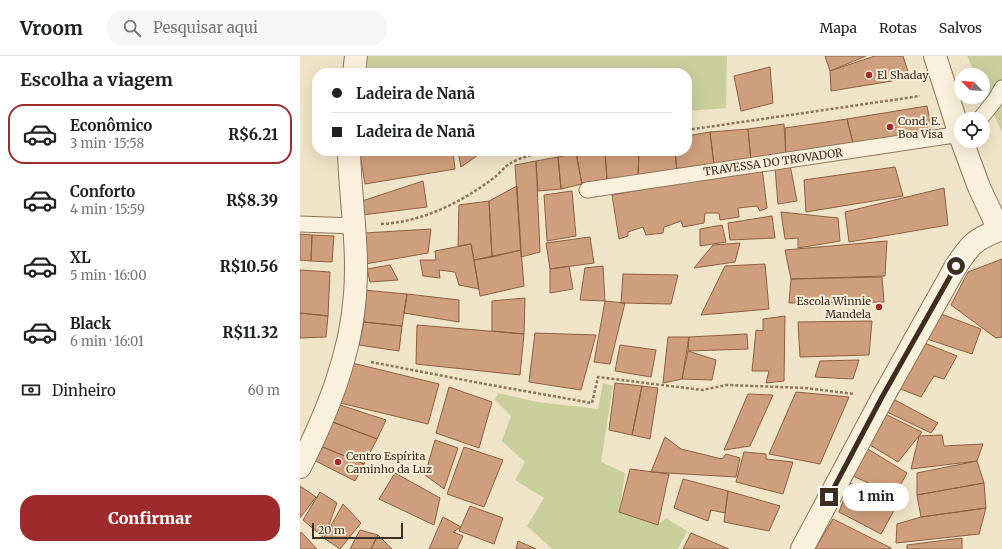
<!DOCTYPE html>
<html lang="pt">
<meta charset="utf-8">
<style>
body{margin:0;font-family:Merriweather,serif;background:#f6f6f6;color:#202124;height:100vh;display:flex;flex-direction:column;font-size:15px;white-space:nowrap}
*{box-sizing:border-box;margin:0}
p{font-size:13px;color:#757577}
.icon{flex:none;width:22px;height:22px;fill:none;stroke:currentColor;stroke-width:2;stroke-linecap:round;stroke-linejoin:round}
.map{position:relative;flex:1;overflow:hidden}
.side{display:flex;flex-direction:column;background:#fff;width:300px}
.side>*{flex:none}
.top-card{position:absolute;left:12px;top:12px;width:380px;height:88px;border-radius:16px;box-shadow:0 4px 16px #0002;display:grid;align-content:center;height:88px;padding:0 20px;background:#fff}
.needle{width:26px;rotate:295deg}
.buttons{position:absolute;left:654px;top:12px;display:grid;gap:8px}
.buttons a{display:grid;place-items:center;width:36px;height:36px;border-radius:50%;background:#fff;box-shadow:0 4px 16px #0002;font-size:20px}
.scale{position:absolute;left:12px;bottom:10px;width:91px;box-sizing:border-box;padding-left:4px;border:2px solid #3d2e20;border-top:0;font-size:11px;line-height:14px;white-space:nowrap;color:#3d2e20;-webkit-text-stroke:3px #f7eed8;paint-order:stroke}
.end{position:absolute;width:18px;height:18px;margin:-9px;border:5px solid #3d2e20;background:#fff;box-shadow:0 0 0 2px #fff}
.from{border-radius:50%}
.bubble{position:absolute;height:28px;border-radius:14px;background:#fff;box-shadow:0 4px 16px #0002;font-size:13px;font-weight:800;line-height:28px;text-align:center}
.top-card b{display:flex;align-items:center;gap:14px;height:38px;font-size:15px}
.top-card b+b{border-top:1px solid #e0e0e0}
.top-card i{width:10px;height:10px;background:#202124}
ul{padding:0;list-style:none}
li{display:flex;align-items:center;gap:12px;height:60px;margin:0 8px 6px;padding:0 12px;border:2px solid transparent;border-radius:16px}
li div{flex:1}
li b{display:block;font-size:15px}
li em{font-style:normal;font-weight:800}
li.on{border-color:#9e2a2b}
li>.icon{width:36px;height:36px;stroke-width:1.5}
h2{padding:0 20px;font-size:18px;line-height:48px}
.pay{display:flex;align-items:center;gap:10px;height:44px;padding:0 20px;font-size:15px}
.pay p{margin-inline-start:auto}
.primary-button{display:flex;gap:8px;margin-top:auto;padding:8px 20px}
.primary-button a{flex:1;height:46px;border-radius:16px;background:#9e2a2b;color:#fff;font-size:16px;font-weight:800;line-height:46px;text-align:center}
header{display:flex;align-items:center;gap:24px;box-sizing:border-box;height:56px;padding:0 20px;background:#fff;border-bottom:1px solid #e0e0e0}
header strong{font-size:19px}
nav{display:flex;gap:22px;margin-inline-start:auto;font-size:14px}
.search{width:280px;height:36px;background:#f6f6f6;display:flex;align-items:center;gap:10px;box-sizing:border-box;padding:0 14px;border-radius:16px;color:#757577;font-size:15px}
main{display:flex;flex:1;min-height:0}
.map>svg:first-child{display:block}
.green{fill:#c9cf9b}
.building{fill:#cf9f7d;stroke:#8d5f41}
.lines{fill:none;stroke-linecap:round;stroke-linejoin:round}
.service-casing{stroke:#8d765c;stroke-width:17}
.minor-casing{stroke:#8d765c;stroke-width:24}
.tertiary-casing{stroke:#8d765c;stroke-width:24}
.path{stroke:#8d765c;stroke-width:2.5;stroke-dasharray:3 2;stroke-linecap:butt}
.service{stroke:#faf1dc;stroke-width:15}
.minor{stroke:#faf1dc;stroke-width:22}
.tertiary{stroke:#faf1dc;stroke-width:22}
.route{stroke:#3d2e20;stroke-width:5}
.poi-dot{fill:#9e2a2b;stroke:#f7eed8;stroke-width:1.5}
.labels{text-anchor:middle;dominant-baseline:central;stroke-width:4;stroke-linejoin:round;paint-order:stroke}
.poi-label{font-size:11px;fill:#3d2e20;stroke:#f7eed8;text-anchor:start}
.street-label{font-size:11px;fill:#3d2e20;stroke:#f7eed8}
</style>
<header>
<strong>Vroom</strong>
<div class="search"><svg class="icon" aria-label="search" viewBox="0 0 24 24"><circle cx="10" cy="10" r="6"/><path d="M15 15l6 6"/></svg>Pesquisar aqui</div>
<nav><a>Mapa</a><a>Rotas</a><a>Salvos</a></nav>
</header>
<main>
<section class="side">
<h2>Escolha a viagem</h2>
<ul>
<li class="on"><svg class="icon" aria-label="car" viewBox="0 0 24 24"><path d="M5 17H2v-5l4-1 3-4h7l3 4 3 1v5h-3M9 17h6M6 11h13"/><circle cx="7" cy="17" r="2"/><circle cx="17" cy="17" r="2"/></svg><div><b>Econômico</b><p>3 min · 15:58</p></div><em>R$6.21</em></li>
<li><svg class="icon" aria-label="car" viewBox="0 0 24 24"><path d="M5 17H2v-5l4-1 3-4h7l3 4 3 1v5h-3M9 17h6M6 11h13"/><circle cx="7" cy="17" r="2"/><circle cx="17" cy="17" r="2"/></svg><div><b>Conforto</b><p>4 min · 15:59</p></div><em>R$8.39</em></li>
<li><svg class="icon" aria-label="car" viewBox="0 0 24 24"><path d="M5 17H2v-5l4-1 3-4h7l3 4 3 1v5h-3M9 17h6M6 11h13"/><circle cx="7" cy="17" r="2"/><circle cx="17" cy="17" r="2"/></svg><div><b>XL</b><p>5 min · 16:00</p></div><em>R$10.56</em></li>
<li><svg class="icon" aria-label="car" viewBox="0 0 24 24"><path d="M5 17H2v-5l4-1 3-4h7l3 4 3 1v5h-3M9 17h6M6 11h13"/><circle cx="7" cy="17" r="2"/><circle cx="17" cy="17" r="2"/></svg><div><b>Black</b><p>6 min · 16:01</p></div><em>R$11.32</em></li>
</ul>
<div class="pay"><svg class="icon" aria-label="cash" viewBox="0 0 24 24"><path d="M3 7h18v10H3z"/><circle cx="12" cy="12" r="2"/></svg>Dinheiro<p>60 m</p></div>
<div class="primary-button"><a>Confirmar</a></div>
</section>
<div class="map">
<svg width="702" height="493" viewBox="0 0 702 493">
<rect width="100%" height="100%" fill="#f0e4c8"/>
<path class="green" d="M68 0H427L426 52 387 55V17H67Z
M667 0H702V76L683 35V19H676Z
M303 327 313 330 301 406 325 417 319 456 358 469 366 462 387 475 378 493H252L227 470 244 442 215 424 225 406 202 385 211 360 195 344 198 337 237 346 298 353Z"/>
<path class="building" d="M525 0H566L530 15Z
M575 0H603L610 22 531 35 530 15Z
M470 11 473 47 441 55 434 20Z
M627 50 633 79 554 91 547 63Z
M547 63 554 91 486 102 485 72Z
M484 68 486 102 451 105 448 73Z
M448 73 451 105 414 109 410 76Z
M410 76 414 109 377 115 375 95H387V80Z
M60 95H72L60 98Z
M72 95H153L155 113 65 128 60 98Z
M158 95H184L161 111Z
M288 95H305L307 124 282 128 276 97Z
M305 95H339L338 120 307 124Z
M339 95H375L377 115 338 120Z
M276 97 282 128 261 133 258 101Z
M258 101 261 133 238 135 236 105Z
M236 105 240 196 221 201 215 109Z
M490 109 497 145 478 148 475 112Z
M595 111 603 140 506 156 504 124Z
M462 112 467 152 460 155 457 150 438 152 439 161 420 164 419 157H405L404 167 383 171 381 165 364 171 363 177 346 179 343 171 328 176V180L319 183 312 139Z
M123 125 127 151 62 159V145Z
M217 130 221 194 192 201 189 145Z
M644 132 648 169 549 186 545 156Z
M272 135 276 180 247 185 244 139Z
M189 145 192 201 174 204 171 188 158 190 159 149Z
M481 156 538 162 540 185 498 192V182L485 183Z
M472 160 475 182 430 184 428 167Z
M422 169 426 186 400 190V173Z
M131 173 128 197 65 208 64 177Z
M0 178 12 179 11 205 0 204Z
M12 179 34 180 32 206 11 205Z
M290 181 294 207 250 213 246 187Z
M587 185 585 220 491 223 485 194Z
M440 187 435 206 394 212 413 189Z
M171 188 179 233 159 229 155 216 139 214 140 222 123 220 120 204H136L135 195Z
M221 194 224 230 180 240 174 204Z
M702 203V281L696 282 651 249 668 216Z
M465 208 469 253 401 259 425 210Z
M90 209 98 224 70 226 67 213Z
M269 210 273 233 250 237V213Z
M303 210 305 245 280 244 285 212Z
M0 214 30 216 28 260 0 257Z
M323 218 378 219 371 248 321 247Z
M582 221 584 246 489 247 491 223Z
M63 234 107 238 102 270 64 266Z
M107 238 159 244V266L104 257Z
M225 242 224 278 192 275V245Z
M305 245 325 247 310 308 294 306Z
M633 255 681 273 672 298 621 281Z
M0 257 28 260 26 281 0 282Z
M485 260 484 325 466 327 469 315H452L456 274 463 275V263Z
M572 265 569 299 500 301 498 266Z
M64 266 102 270 99 295 59 289Z
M117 269 224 278 220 319 116 308Z
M235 277 296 279 281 334 229 326Z
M447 278 448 293 388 295 389 281Z
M368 281H389L382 323 363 327Z
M617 284 657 300 644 323 634 320 621 341 593 330Z
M320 289 356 294 351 321 315 315Z
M388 295 416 304 412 324 382 323Z
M559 304 553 323 515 321 520 305Z
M52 307 139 328 128 368 40 347Z
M315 327 342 330 332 379 309 374Z
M342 330 358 332 350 383 332 379Z
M149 331 192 346 179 392 136 377Z
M496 336 549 341 520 408 469 398Z
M448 338 473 339 450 390 424 394Z
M595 344 638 367 631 377 587 356Z
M34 347 86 364 77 383 30 365Z
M585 358 622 376 598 406 570 389Z
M30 365 77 383 64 408 18 389Z
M642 379 644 390 683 388 677 405 611 413 619 380Z
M365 381 381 393 422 403 426 398 440 402 436 421 351 416Z
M135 384 158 392 144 433 125 419Z
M18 389 64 408 55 425 12 403Z
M563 390 607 417 595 439 553 420Z
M164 391 203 404 184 451 147 438Z
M444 396 466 398V403L493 406 483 438 436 426Z
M677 405 684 427 617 439V417Z
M330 413 369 418 358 469 319 456Z
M95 417 140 442 134 469 79 443Z
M383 423 428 435 425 457 411 454 408 465 374 452Z
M550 427 597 449 581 478 539 456Z
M684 427 686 452 621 461 617 439Z
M0 430 16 441 0 462Z
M428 435 480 450 469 475 424 466Z
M20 436 37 447 24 482 3 464Z
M43 448 61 467 40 493 24 482Z
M170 450 203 462 194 488 159 475Z
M686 452 679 478 596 487 597 468 621 461Z
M143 461 161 471 153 476 163 480 157 493H129Z
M533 463 591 492V493H515Z
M60 474 78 479 71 493H50Z
M1 476 17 493H0V478Z
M391 477 429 493H383Z
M78 479 92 493H71Z
M662 482V493H607V489Z
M218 485 236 493H216Z"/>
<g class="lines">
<g class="service-casing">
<path id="service" d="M680 63 696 43 702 32
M287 134 661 78
M0 168 55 170"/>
</g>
<g class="minor-casing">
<path id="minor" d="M54 17 56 0
M0 411C27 357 51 299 55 238 59 190 50 143 49 95
M502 493 583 341 656 210C671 188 674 184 699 174"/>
</g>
<g class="tertiary-casing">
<path id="tertiary" d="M635 0 661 82
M662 85 679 131 699 174H702"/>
</g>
<path class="path" d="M387 74 620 40
M81 168C123 166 162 146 195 121 200 117 205 110 211 107 224 99 243 97 258 95
M71 306 185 328 292 347 298 321 402 334 427 329 506 332 554 338"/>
<use href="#service" class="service"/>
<use href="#minor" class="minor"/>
<use href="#tertiary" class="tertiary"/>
</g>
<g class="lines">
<path class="route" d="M529 441 582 341 656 210"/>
</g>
<g class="poi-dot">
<circle cx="569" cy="19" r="4"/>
<circle cx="590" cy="71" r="4"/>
<circle cx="579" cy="251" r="4"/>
<circle cx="38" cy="406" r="4"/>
</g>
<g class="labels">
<g class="poi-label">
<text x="577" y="19">El Shaday</text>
<text x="598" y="65">Cond. E.<tspan x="598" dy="13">Boa Visa</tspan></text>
<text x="571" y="245" text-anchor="end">Escola Winnie<tspan x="571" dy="13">Mandela</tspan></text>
<text x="46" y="400">Centro Espírita<tspan x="46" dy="13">Caminho da Luz</tspan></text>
</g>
<g class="street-label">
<text transform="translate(473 106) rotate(-8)">TRAVESSA DO TROVADOR</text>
</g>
</g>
</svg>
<div class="buttons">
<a><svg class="needle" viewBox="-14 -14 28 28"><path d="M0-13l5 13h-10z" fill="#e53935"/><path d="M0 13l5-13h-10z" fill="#757577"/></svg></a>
<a><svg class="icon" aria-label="locate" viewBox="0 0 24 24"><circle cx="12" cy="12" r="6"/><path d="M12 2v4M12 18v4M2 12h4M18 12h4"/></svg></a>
</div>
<div class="scale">20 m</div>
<i class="end from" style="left:656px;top:210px"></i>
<i class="end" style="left:529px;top:441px"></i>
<div class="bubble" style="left:543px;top:427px;width:66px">1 min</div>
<div class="top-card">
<b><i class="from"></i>Ladeira de Nanã</b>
<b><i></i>Ladeira de Nanã</b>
</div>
</div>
</main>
